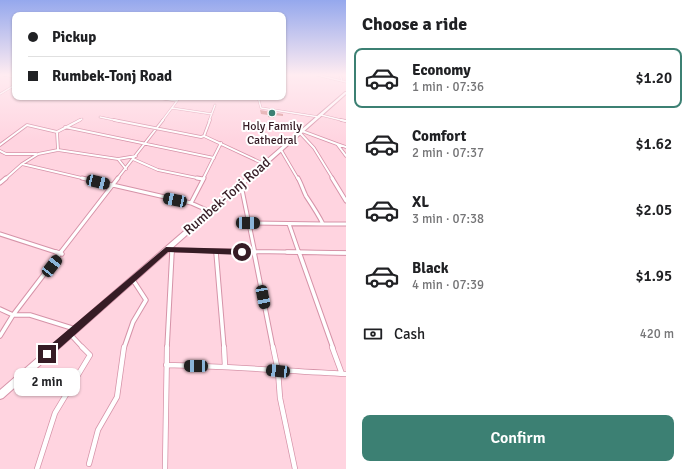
<!DOCTYPE html>
<meta charset="utf-8">
<style>
body{margin:0;font-family:Signika,sans-serif;background:#f2f2f2;color:#202124;height:100vh;display:flex;flex-direction:column;font-size:15px;white-space:nowrap}
*{box-sizing:border-box;margin:0}
p{font-size:13px;color:#757577}
.icon{flex:none;width:22px;height:22px;fill:none;stroke:currentColor;stroke-width:2;stroke-linecap:round;stroke-linejoin:round}
.map{position:relative;flex:1;overflow:hidden}
.details{display:flex;flex-direction:column;background:#fff;width:344px}
.details>*{flex:none}
.guide{position:absolute;left:12px;top:12px;width:274px;height:88px;border-radius:8px;box-shadow:0 1px 3px #0004;display:grid;align-content:center;height:88px;padding:0 16px;background:#fff}
.end{position:absolute;width:18px;height:18px;margin:-9px;border:5px solid #361c25;background:#fff;box-shadow:0 0 0 2px #fff}
.from{border-radius:50%}
.bubble{position:absolute;height:28px;border-radius:8px;background:#fff;box-shadow:0 1px 3px #0004;font-size:13px;font-weight:600;line-height:28px;text-align:center}
.car{position:absolute;width:12px;height:24px;margin:-12px -6px;border-radius:5px;box-shadow:0 0 3px 1px #0007;background:linear-gradient(#222 24%,#8ab4d8 0 40%,#222 0 76%,#8ab4d8 0 86%,#222 0)}
.guide b{display:flex;align-items:center;gap:14px;height:38px;font-size:15px}
.guide b+b{border-top:1px solid #e0e0e0}
.guide i{width:10px;height:10px;background:#202124}
ul{padding:0;list-style:none}
li{display:flex;align-items:center;gap:12px;height:60px;margin:0 8px 6px;padding:0 8px;border:2px solid transparent;border-radius:8px}
li div{flex:1}
li b{display:block;font-size:15px}
li em{font-style:normal;font-weight:600}
li.current{border-color:#3c8073}
li>.icon{width:36px;height:36px;stroke-width:1.5}
h2{padding:0 16px;font-size:18px;line-height:48px}
.pay{display:flex;align-items:center;gap:10px;height:44px;padding:0 16px;font-size:15px}
.pay p{margin-inline-start:auto}
.primary-button{display:flex;gap:8px;margin-top:auto;padding:8px 16px}
.primary-button a{flex:1;height:46px;border-radius:8px;background:#3c8073;color:#fff;font-size:16px;font-weight:600;line-height:46px;text-align:center}
main{display:flex;flex:1;min-height:0}
.map>svg:first-child{display:block}
.building{fill:#d79292}
.lines{fill:none;stroke-linecap:round;stroke-linejoin:round}
.street-far4-casing{stroke:#d693a8;stroke-width:2.5}
.street-far3-casing{stroke:#d693a8;stroke-width:3.5}
.street-far2-casing{stroke:#d693a8;stroke-width:5}
.street-far1-casing{stroke:#d693a8;stroke-width:5.5}
.street-casing{stroke:#d693a8;stroke-width:6}
.primary-casing{stroke:#d693a8;stroke-width:2}
.street-far4{stroke:#fff;stroke-width:1.5}
.street-far3{stroke:#fff;stroke-width:2}
.street-far2{stroke:#fff;stroke-width:3}
.street-far1{stroke:#fff;stroke-width:3.5}
.street{stroke:#fff;stroke-width:4.5}
.primary{fill:#fff;fill-rule:evenodd}
.route{fill:#361c25}
.poi-dot{fill:#3c8073;stroke:#fff;stroke-width:1.5}
.labels{text-anchor:middle;dominant-baseline:central;stroke-width:4;stroke-linejoin:round;paint-order:stroke}
.far-poi-label{font-size:12px;fill:#361c25;stroke:#fff}
.street-label{font-size:14px;fill:#361c25;stroke:#fff}
</style>
<main>
<div class="map">
<svg width="346" height="469" viewBox="0 0 346 469">
<rect width="100%" height="100%" fill="#ffd4e0"/>
<path class="building" d="M260 110 283 114V116L273 115 274 118 268 117V115L261 114Z"/>
<g class="lines">
<g class="street-far4-casing">
<path id="street-far4" d="M3 75 15 77
M317 75 346 82
M340 75 342 81
M0 94 15 85
M151 97 177 101
M258 97 261 108 319 117
M172 108 212 114
M321 115 345 121
M100 117 119 121
M78 121 82 119
M162 121 180 97
M209 121 215 105"/>
</g>
<g class="street-far3-casing">
<path id="street-far3" d="M114 120 201 137 204 136
M210 120 204 136 264 164
M341 120 346 121
M65 127 214 158
M302 131 337 144 346 156
M300 133 314 148 333 179
M337 144 346 147
M0 145 27 125 57 132 80 120
M58 150 118 159 126 169
M281 150 298 179
M0 151 6 154H36
M118 159 136 156
M133 159 158 170 202 179
M22 164 38 154 58 150 57 132
M5 179 22 164 86 179
M117 179 163 120
M203 179 221 143"/>
</g>
<g class="street-far2-casing">
<path id="street-far2" d="M82 178 191 203 209 211
M197 178 203 179
M298 178C301 183 303 190 306 196 312 205 318 214 323 224H346
M332 178 346 201
M0 183 6 178
M241 185 255 253
M191 203 204 178
M249 223 323 224
M289 224 299 253
M0 234 59 253
M170 250 346 253
M216 251V253
M60 253 118 178
M172 253V250"/>
</g>
<g class="street-far1-casing">
<path id="street-far1" d="M56 252 62 254
M216 252 224 348
M254 252 273 348
M287 252 346 253
M299 252 333 348
M0 309 13 315H30L75 329
M70 334 83 348
M0 336 13 315 61 252
M124 348 133 322 146 300 133 280
M167 348 172 252"/>
</g>
<g class="street-casing">
<path id="street" d="M224 347 225 366
M273 347 278 371 280 398 295 469
M332 347 342 374
M166 365C226 366 286 371 346 374
M89 464 98 430 117 397 124 347
M37 469 55 413 90 355 82 347
M165 469 167 347"/>
</g>
<g class="primary-casing">
<path id="primary" d="M345 92H346V94L3 398 0 399V390Z"/>
</g>
<use href="#street-far4" class="street-far4"/>
<use href="#street-far3" class="street-far3"/>
<use href="#street-far2" class="street-far2"/>
<use href="#street-far1" class="street-far1"/>
<use href="#street" class="street"/>
<use href="#primary" class="primary"/>
</g>
<linearGradient id="sky" x2="0" y2="1"><stop stop-color="#95a8ed"/><stop offset="0.53" stop-color="#ffecf1"/><stop offset="1" stop-color="#ffecf1" stop-opacity="0"/></linearGradient>
<rect width="346" height="141" fill="url(#sky)"/>
<path class="route" d="M166 247 242 249 245 252 242 255 168 252 50 357 47 359 43 357 42 354 43 351Z"/>
<circle class="poi-dot" cx="272" cy="113" r="4"/>
<g class="labels">
<g class="far-poi-label">
<text x="272" y="126">Holy Family<tspan x="272" dy="14">Cathedral</tspan></text>
</g>
<g class="street-label">
<text transform="translate(227 196) rotate(-41)">Rumbek-Tonj Road</text>
</g>
</g>
</svg>
<i class="end from" style="left:242px;top:252px"></i>
<i class="end" style="left:47px;top:354px"></i>
<div class="bubble" style="left:14px;top:368px;width:66px">2 min</div>
<i class="car" style="left:98px;top:182px;rotate:103deg"></i>
<i class="car" style="left:175px;top:200px;rotate:282deg"></i>
<i class="car" style="left:248px;top:223px;rotate:91deg"></i>
<i class="car" style="left:52px;top:266px;rotate:38deg"></i>
<i class="car" style="left:263px;top:297px;rotate:169deg"></i>
<i class="car" style="left:196px;top:366px;rotate:271deg"></i>
<i class="car" style="left:278px;top:371px;rotate:276deg"></i>
<div class="guide">
<b><i class="from"></i>Pickup</b>
<b><i></i>Rumbek-Tonj Road</b>
</div>
</div>
<section class="details">
<h2>Choose a ride</h2>
<ul>
<li class="current"><svg class="icon" aria-label="car" viewBox="0 0 24 24"><path d="M5 17H2v-5l4-1 3-4h7l3 4 3 1v5h-3M9 17h6M6 11h13"/><circle cx="7" cy="17" r="2"/><circle cx="17" cy="17" r="2"/></svg><div><b>Economy</b><p>1 min · 07:36</p></div><em>$1.20</em></li>
<li><svg class="icon" aria-label="car" viewBox="0 0 24 24"><path d="M5 17H2v-5l4-1 3-4h7l3 4 3 1v5h-3M9 17h6M6 11h13"/><circle cx="7" cy="17" r="2"/><circle cx="17" cy="17" r="2"/></svg><div><b>Comfort</b><p>2 min · 07:37</p></div><em>$1.62</em></li>
<li><svg class="icon" aria-label="car" viewBox="0 0 24 24"><path d="M5 17H2v-5l4-1 3-4h7l3 4 3 1v5h-3M9 17h6M6 11h13"/><circle cx="7" cy="17" r="2"/><circle cx="17" cy="17" r="2"/></svg><div><b>XL</b><p>3 min · 07:38</p></div><em>$2.05</em></li>
<li><svg class="icon" aria-label="car" viewBox="0 0 24 24"><path d="M5 17H2v-5l4-1 3-4h7l3 4 3 1v5h-3M9 17h6M6 11h13"/><circle cx="7" cy="17" r="2"/><circle cx="17" cy="17" r="2"/></svg><div><b>Black</b><p>4 min · 07:39</p></div><em>$1.95</em></li>
</ul>
<div class="pay"><svg class="icon" aria-label="cash" viewBox="0 0 24 24"><path d="M3 7h18v10H3z"/><circle cx="12" cy="12" r="2"/></svg>Cash<p>420 m</p></div>
<div class="primary-button"><a>Confirm</a></div>
</section>
</main>
